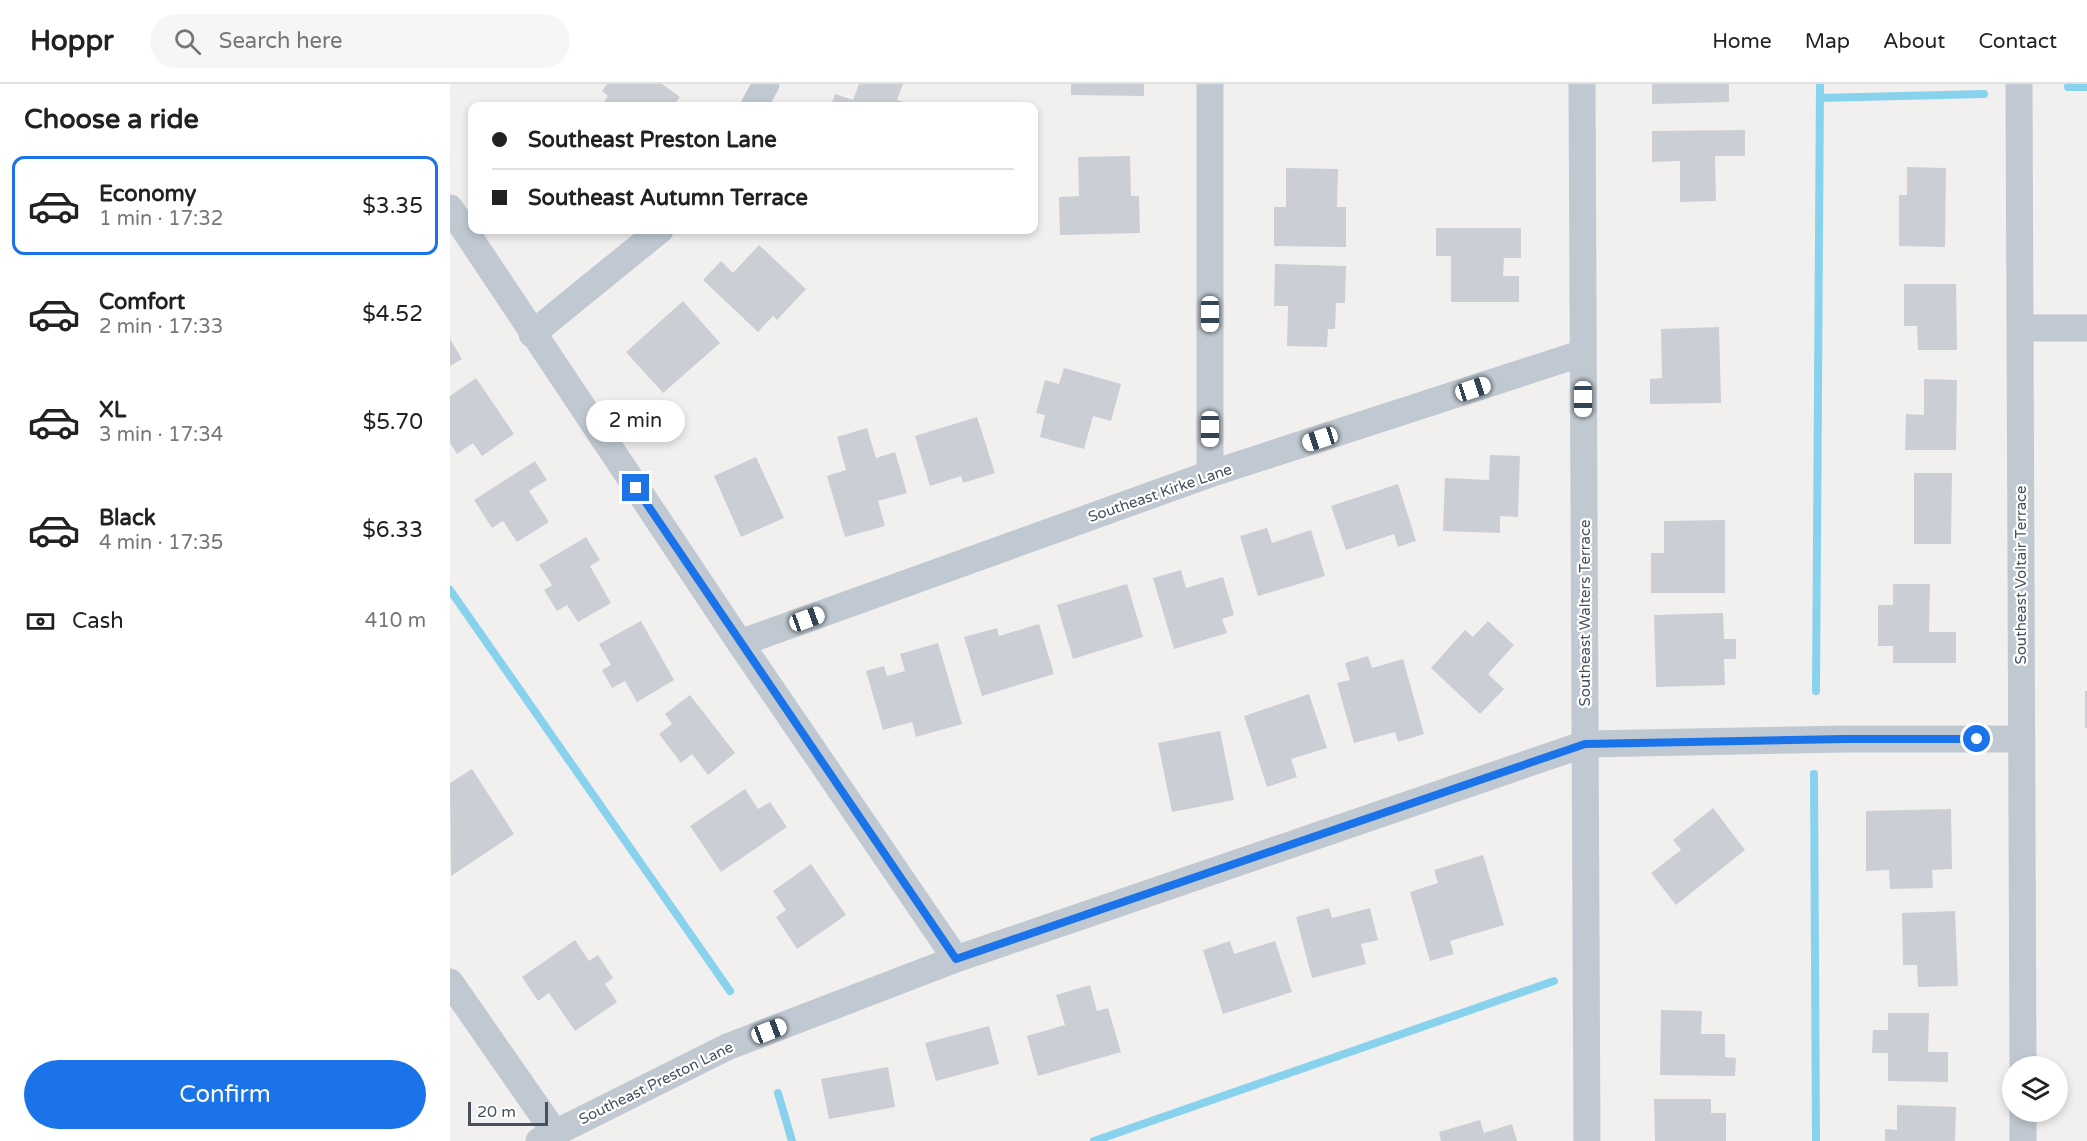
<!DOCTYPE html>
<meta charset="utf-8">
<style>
body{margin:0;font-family:"Varela Round",sans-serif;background:#f6f6f6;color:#222;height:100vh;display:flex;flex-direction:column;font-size:22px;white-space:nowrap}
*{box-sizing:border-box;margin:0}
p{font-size:20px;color:#767676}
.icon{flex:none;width:33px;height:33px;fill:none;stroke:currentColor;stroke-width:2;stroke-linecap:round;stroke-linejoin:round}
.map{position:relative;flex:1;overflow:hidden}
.sheet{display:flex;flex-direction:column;background:#fff;width:450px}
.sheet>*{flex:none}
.guide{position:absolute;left:18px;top:18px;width:570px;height:132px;border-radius:12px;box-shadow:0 3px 9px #0003;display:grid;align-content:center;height:132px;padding:0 24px;background:#fff}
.buttons{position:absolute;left:1552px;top:972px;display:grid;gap:12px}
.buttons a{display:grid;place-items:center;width:66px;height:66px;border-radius:50%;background:#fff;box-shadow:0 3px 9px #0003;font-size:30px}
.scale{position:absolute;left:18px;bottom:15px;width:80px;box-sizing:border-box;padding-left:6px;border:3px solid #47515e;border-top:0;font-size:16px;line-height:21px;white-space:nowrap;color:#47515e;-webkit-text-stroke:4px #fff;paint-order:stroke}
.end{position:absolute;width:27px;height:27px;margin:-14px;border:8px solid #1a73e8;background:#fff;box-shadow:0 0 0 3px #fff}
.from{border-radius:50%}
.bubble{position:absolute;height:42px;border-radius:21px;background:#fff;box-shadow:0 3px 9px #0003;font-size:20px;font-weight:600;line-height:42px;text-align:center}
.car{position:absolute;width:18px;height:36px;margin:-18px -9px;border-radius:8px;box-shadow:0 0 4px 2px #0007;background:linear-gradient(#fff 24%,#345 0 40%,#fff 0 76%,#345 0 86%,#fff 0)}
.guide b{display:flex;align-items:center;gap:21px;height:57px;font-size:22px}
.guide b+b{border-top:2px solid #e0e0e0}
.guide i{width:15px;height:15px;background:#222}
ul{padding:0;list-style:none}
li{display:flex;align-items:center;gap:18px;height:99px;margin:0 12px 9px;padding:0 12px;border:3px solid transparent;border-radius:12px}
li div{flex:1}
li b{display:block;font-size:22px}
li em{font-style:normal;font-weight:600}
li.active{border-color:#1a73e8}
li>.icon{width:54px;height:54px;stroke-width:1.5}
h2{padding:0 24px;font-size:27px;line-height:72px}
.pay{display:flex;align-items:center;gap:15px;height:66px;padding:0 24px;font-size:22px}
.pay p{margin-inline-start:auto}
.button{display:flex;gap:12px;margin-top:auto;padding:12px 24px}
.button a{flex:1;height:69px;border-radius:36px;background:#1a73e8;color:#fff;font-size:24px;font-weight:600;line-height:69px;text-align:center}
header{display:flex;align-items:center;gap:36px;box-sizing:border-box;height:84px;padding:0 30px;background:#fff;border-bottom:2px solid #e0e0e0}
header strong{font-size:28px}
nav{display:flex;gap:33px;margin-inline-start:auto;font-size:21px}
.search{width:420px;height:54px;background:#f6f6f6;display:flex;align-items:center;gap:15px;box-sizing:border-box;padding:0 21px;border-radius:33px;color:#767676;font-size:22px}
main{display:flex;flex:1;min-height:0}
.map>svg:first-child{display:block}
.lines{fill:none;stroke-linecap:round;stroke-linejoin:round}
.stream{stroke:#89d2ee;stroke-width:8}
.building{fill:#cbced5}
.minor{stroke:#c0c9d2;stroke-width:27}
.route{stroke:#1a73e8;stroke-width:8}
.labels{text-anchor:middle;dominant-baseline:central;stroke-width:4.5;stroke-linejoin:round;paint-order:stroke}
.street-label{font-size:15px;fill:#47515e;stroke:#fff}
</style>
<header>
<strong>Hoppr</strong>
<div class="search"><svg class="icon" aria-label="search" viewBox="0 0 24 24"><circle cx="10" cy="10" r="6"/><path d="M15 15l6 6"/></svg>Search here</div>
<nav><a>Home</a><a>Map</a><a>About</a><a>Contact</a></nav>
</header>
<main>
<section class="sheet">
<h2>Choose a ride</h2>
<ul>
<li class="active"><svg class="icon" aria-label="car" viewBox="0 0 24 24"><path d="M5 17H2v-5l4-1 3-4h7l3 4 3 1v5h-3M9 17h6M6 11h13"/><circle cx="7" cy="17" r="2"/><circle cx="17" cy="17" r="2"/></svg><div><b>Economy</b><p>1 min · 17:32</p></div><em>$3.35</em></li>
<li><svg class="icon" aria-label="car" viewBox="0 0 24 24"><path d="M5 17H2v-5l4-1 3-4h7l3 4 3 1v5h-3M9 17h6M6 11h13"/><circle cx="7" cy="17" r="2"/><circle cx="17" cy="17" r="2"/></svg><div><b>Comfort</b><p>2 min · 17:33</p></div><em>$4.52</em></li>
<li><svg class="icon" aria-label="car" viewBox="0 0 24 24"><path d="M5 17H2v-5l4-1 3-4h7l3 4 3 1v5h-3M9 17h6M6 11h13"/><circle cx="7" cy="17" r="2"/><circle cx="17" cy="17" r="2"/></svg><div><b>XL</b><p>3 min · 17:34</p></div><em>$5.70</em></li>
<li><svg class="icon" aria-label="car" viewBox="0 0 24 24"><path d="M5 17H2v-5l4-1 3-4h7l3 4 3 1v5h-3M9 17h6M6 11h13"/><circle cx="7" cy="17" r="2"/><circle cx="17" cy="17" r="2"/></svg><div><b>Black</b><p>4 min · 17:35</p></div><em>$6.33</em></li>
</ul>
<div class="pay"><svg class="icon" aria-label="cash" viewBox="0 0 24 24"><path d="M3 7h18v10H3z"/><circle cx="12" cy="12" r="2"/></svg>Cash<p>410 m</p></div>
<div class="button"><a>Confirm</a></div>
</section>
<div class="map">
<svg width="1637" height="1057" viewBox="0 0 1637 1057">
<rect width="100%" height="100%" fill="#f2f0ef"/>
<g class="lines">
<path class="stream" d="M1618 3H1637
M1370 14 1534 10
M0 506 280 907
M1366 607 1370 0
M1364 690 1366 1057
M328 1009 342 1057
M644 1057 1104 897"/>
</g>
<path class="building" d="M157 0H212L230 13 223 22H151L158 12 152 7Z
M409 0H453L447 16 457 19 455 22H381L385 10 403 16Z
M621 0H694V12L621 11Z
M1202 0H1279V18L1202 20Z
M1295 46V72H1265L1266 117 1230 118V77L1202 78V47Z
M680 72 681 112H689L690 149 610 151 609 113 629 112 628 73Z
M1457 83 1496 84 1495 163 1449 162V111H1457Z
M836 84 888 85 887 123H896V163L824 162V123H836Z
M986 144H1071V174H1054L1053 192H1069V218H1001V172H986Z
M309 161 356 205 327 236 323 232 308 248 253 196 271 177 283 189Z
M825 180 896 182 895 219H886L885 245H878L877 263 837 262 838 222H824Z
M1454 200H1506L1507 266H1468L1467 242H1454Z
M233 217 270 259 213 309 176 268Z
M1269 243 1271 319 1200 320V295L1212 294 1211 245Z
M0 255 12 275 0 282Z
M614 284 671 300 661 337 643 332 634 365 590 353 595 331 586 329 595 296 609 300Z
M26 294 64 350 32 372 23 359 7 370 0 359V312Z
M1474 295 1507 296 1506 366H1455L1456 330 1474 331Z
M527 333 545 389 513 399 511 392 480 402 465 352Z
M417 344 426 374 445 368 457 409 428 417 435 442 395 453 377 392 396 386 387 353Z
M1040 371 1070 372 1068 433 1050 432V449L993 447 995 394 1039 396Z
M306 373 334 434 291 453 264 392Z
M85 377 97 396 79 407 99 438 67 458 53 437 42 444 24 416Z
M1464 389H1502L1501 460H1464Z
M948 400 966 457 948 463 944 450 896 466 881 422Z
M1275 436V509H1201V469H1214V437Z
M817 444 822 459 861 446 875 492 808 512 790 452Z
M136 453 150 476 140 482 161 519 128 538 117 521 107 527 94 506 102 501 89 481Z
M731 486 736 504 773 493 784 531 772 535 777 549 724 565 703 494Z
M677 500 693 553 623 575 607 521Z
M1443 500H1480L1479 548H1506V579H1443V562H1428V521H1443Z
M1273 529 1274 555H1286V575H1274L1275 601 1206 603 1204 531Z
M191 537 224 596 187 618 175 597 162 604 152 586 161 581 149 560Z
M1038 537 1064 561 1038 590 1054 605 1030 630 981 584 1015 546 1023 553Z
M589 540 604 590 532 612 514 553 547 544 549 552Z
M488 559 512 640 466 653 462 638 433 646 416 587 434 582 437 592 455 587 450 570Z
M918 572 922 584 953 575 974 650 948 658 945 648 904 659 887 599 900 596 895 579Z
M1635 607H1637V644H1635Z
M859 610 877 664 841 675 847 693 817 703 794 632Z
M240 611 285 669 258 691 242 670 231 679 209 650 222 640 215 630Z
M770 647 784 716 722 728 708 659Z
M22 685 64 750 1 792 0 699Z
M295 705 308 725 320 718 337 743 271 788 240 742Z
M1263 724 1295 766 1226 821 1201 789 1231 766 1223 756Z
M1501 725 1502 785 1482 786 1483 804 1440 805 1439 786 1416 787V727Z
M1033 771 1054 841 1000 857 1004 870 980 877 960 808 988 799 984 786Z
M361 780 396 831 347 865 326 833 336 826 323 807Z
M879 824 882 834 920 824 928 856 911 860 916 880 862 894 846 833Z
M1505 827 1508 902 1468 903 1467 881H1453L1452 829Z
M125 856 139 877 148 871 163 894 155 900 167 918 125 947 99 909 88 917 72 893Z
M780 857 784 870 825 857 842 908 773 930 753 866Z
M640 901 647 927 658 924 671 968 588 992 577 952 615 941 606 911Z
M1211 926 1252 927 1251 950H1275V973L1286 974 1285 992 1210 991Z
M1438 929H1479L1478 968H1498V998L1438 997V969H1422L1423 946H1438Z
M539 942 549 980 486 997 475 959Z
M438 983 445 1023 379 1035 371 995Z
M1204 1015H1261V1029H1276V1057H1205Z
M1447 1021 1506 1023 1505 1057H1435V1045L1447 1046Z
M1030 1036 1034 1049 1062 1040 1067 1057H991L989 1048Z"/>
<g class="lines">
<path class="minor" d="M1132 0 1137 1057
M1569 0 1573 982
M304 22 316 0
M0 124 290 559 506 875
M1571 244H1637
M82 250 210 146
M760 390V0
M290 559 760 390 1133 269
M0 898 105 1049
M1573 1028V1057
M89 1057 277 963 506 875 1135 660 1395 655H1572"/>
</g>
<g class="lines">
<path class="route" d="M186 404 506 875 1135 660 1395 655H1527"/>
</g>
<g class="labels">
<g class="street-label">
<text transform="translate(710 409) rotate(-19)">Southeast Kirke Lane</text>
<text transform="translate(1571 491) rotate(-90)">Southeast Voltair Terrace</text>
<text transform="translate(1135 529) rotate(-90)">Southeast Walters Terrace</text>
<text transform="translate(206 999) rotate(-26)">Southeast Preston Lane</text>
</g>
</g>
</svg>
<div class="buttons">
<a><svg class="icon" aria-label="layers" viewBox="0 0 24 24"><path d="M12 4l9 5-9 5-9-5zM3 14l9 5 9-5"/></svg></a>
</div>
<div class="scale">20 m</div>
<i class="end from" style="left:1527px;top:655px"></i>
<i class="end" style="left:186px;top:404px"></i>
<div class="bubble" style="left:136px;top:316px;width:99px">2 min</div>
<i class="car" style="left:760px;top:230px;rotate:180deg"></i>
<i class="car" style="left:1023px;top:305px;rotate:72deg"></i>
<i class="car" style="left:1133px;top:315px;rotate:180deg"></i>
<i class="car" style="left:760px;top:345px;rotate:180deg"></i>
<i class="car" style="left:870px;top:355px;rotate:252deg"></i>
<i class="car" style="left:357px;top:535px;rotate:70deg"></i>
<i class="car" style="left:319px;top:947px;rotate:69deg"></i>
<div class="guide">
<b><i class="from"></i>Southeast Preston Lane</b>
<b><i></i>Southeast Autumn Terrace</b>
</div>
</div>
</main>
